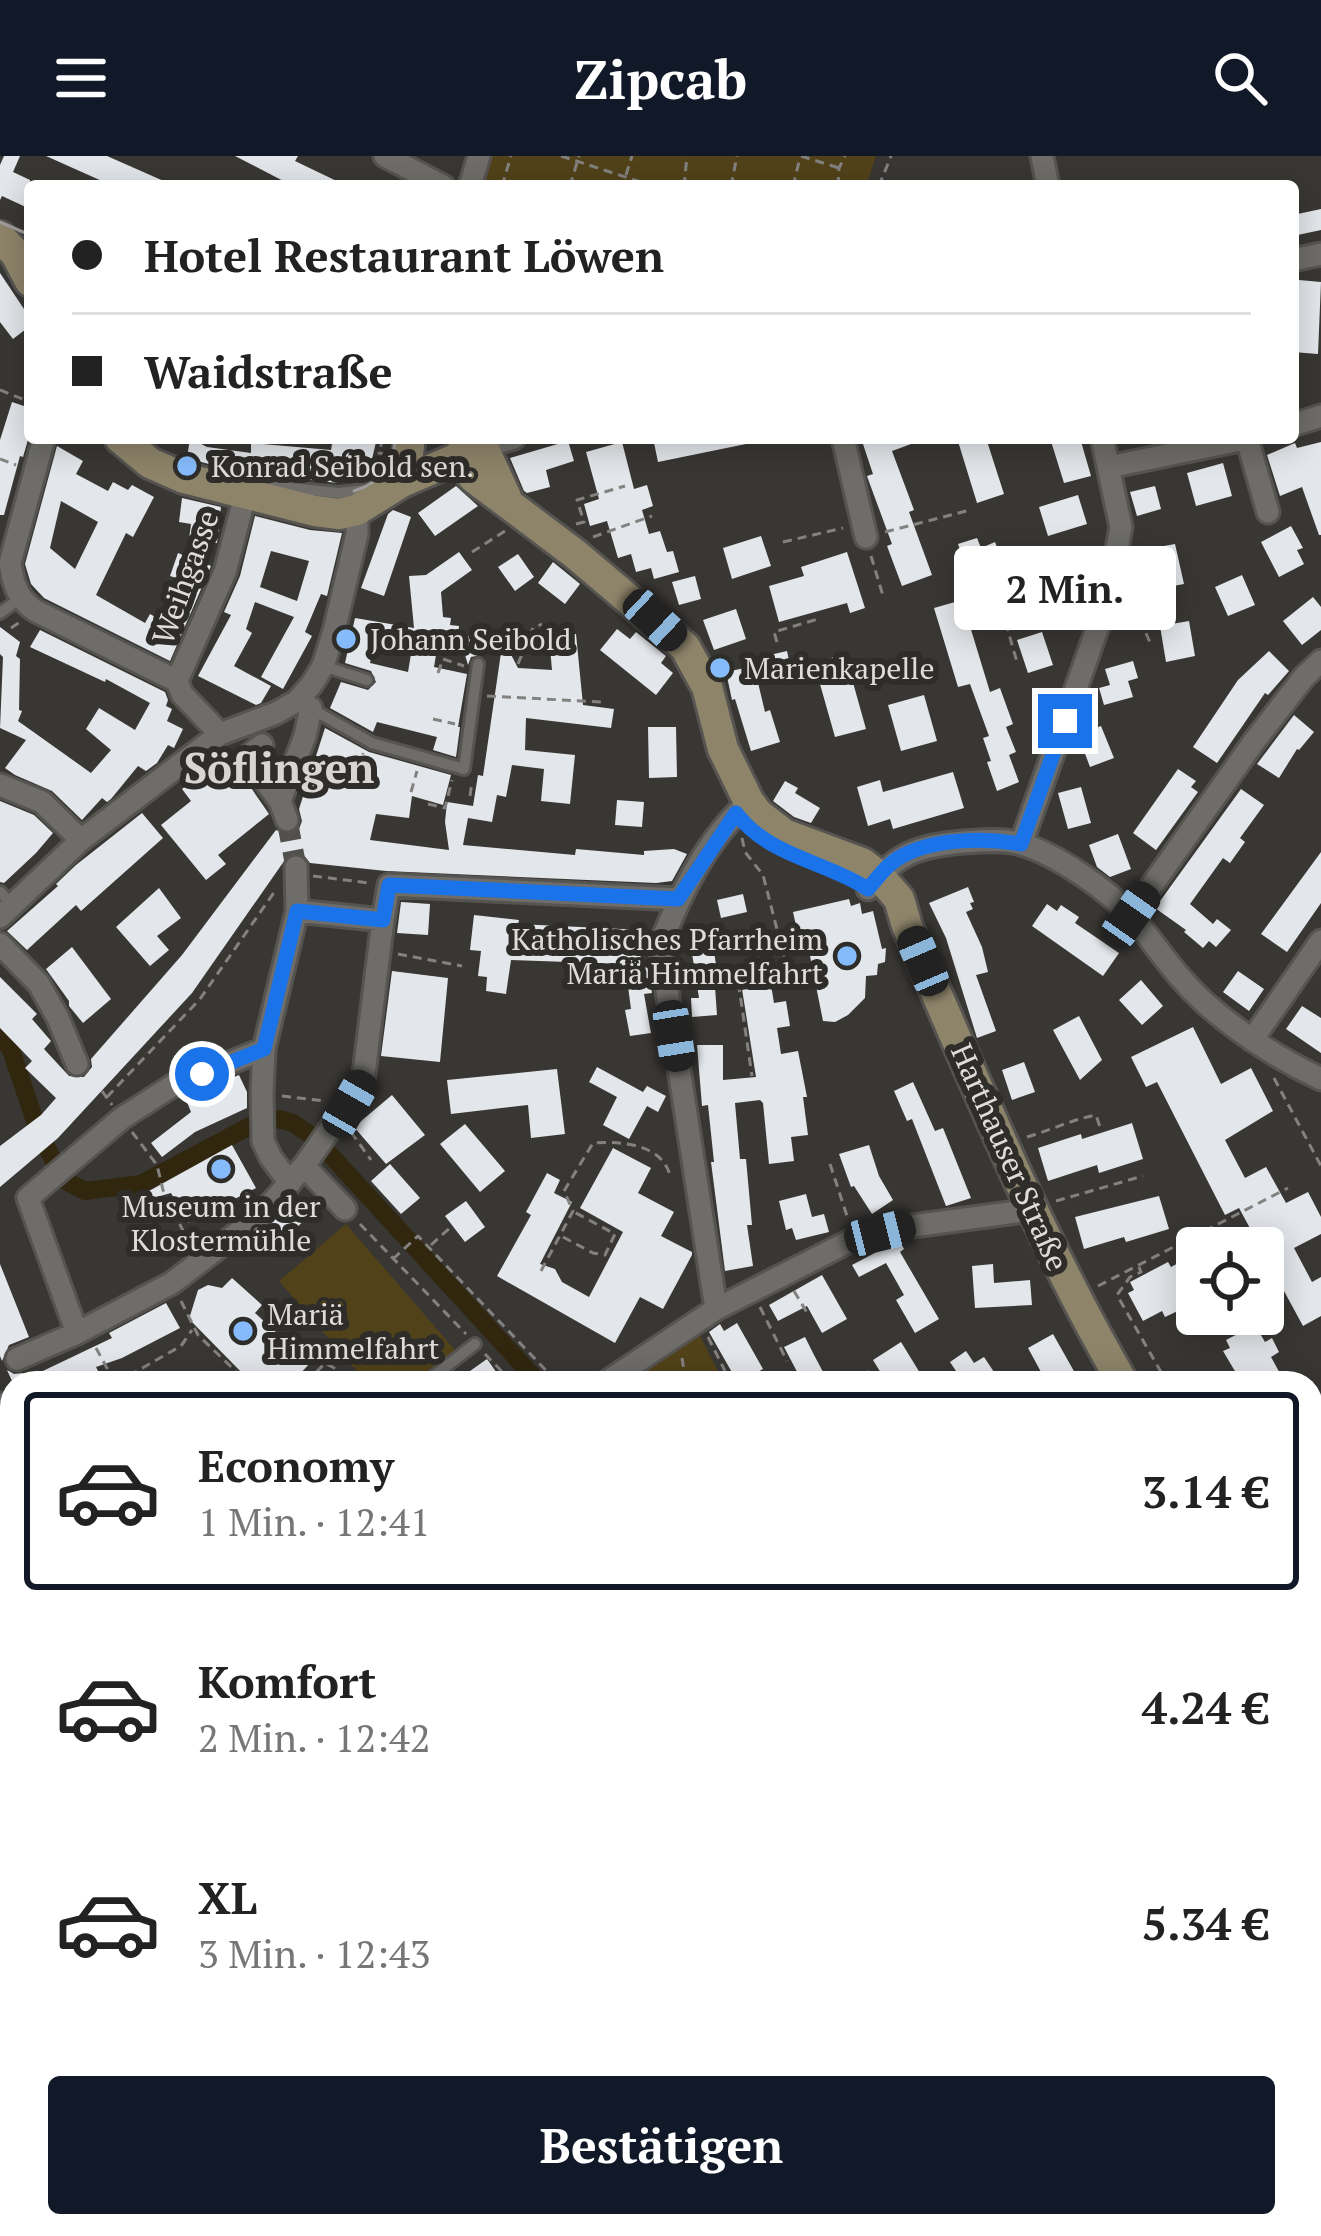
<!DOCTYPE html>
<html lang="de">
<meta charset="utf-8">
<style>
body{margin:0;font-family:"PT Serif",serif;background:#f6f6f6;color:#222;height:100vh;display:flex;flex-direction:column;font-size:45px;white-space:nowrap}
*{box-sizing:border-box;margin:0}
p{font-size:39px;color:#767676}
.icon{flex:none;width:66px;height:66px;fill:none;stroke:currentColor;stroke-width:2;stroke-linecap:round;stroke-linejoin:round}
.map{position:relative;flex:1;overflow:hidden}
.drawer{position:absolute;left:0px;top:1215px;width:1323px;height:867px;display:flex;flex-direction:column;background:#fff;border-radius:36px 36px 0 0;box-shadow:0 6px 30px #0003}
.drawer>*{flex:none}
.top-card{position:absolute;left:24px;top:24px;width:1275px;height:264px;border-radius:12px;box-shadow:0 6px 30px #0003;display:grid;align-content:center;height:264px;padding:0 48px;background:#fff}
.buttons{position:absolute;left:1176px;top:1071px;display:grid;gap:24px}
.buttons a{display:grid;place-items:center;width:108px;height:108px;border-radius:12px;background:#fff;box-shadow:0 6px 30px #0003;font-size:60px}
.end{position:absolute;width:54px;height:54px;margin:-27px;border:15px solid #1a73e8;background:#fff;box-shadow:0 0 0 6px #fff}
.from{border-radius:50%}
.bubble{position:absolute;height:84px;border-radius:12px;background:#fff;box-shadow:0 6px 30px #0003;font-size:39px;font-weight:600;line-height:84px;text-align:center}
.car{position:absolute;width:36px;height:72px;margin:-36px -18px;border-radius:15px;box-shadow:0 0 9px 3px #0007;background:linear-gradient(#222 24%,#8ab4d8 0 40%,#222 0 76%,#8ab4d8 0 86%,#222 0)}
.top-card b{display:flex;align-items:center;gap:42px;height:114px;font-size:45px}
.top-card b+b{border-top:3px solid #e0e0e0}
.top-card i{width:30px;height:30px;background:#222}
ul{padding:21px 0 0;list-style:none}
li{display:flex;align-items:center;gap:36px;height:198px;margin:0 24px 18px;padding:0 24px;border:6px solid transparent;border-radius:12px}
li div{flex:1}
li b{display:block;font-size:45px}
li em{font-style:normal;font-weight:600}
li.current{border-color:#111827}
li>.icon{width:108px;height:108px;stroke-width:1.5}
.button{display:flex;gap:24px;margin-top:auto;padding:24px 48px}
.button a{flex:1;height:138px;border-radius:12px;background:#111827;color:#fff;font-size:48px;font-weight:600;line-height:138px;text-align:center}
header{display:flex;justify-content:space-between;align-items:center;height:156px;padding:0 48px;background:#111827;color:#fff;font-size:54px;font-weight:600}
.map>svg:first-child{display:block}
.built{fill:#434037}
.green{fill:#514219}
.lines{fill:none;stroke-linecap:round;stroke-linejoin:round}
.canal{stroke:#30270e;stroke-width:18}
.building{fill:#e3e6ea;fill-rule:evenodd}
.street-tunnel{stroke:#52504d;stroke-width:21;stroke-dasharray:21 10;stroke-linecap:butt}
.lane-casing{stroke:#555451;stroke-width:16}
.street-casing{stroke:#555451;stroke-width:27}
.secondary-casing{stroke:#555451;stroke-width:36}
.path{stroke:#848280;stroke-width:3;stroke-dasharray:9 6;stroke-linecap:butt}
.lane{stroke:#6e6d69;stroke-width:10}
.street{stroke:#6e6d69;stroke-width:21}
.secondary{stroke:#8d846a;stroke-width:30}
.tram{stroke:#9e9d9b;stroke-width:3}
.route{stroke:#1a73e8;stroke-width:15}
.poi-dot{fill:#86bbfb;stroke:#2f2d2a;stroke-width:4.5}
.labels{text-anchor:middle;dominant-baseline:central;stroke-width:12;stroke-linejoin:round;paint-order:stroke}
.poi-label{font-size:30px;fill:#dedddb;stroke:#2f2d2a;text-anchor:start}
.street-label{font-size:30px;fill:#dedddb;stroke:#2f2d2a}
.district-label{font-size:42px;font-weight:bold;fill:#d8d6d2;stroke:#2f2d2a}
</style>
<header><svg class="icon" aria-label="menu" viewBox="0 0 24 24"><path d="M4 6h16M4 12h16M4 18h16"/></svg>Zipcab<svg class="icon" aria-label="search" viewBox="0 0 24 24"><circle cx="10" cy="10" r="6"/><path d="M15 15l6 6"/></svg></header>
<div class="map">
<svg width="1321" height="2080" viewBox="0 0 1321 2080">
<rect width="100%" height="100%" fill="#393734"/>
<path class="built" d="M0 1639 12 1649V2070H325L332 2080H0Z
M576 2070H872L877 2080H559Z"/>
<path class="green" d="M489 0H876L866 30H480Z
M346 1068 455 1194 411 1227H367L279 1125Z
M695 1170 724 1227H616Z
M1311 1534 1321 1549V1746L1311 1752Z
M1311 1872 1321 1886V2080H887L881 2070H1311Z"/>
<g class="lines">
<path class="canal" d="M0 878 11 894 39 977 64 1024 85 1035 141 1028 250 970 279 963 293 967 315 982 539 1227
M1149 2070 1155 2080"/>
</g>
<path class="building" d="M4 0H20L13 16 30 24V53L2 40 0 44V9Z
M46 0H107L175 30H113Z
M235 0H298L295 5 347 30H293Z
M1321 53V74L1293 80V59Z
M0 117 30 162V170L13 183 0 166Z
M1299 124 1321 126 1318 198 1293 196Z
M12 246 30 252V277L23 301 20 300 4 359H0V284Z
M190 282 207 291 251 297V287L331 294 333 282H377L367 324 341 322 338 327 274 320 262 322 190 303 187 302Z
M653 282H745L746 288 658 306Z
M861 282H922V284L892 295 914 354 909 356 932 419 902 430 887 390 892 388 868 323 867 320 873 318Z
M957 282H986L1004 338 977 347Z
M1050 282H1080L1091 320 1064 327Z
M568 285 574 305 546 314 550 331 527 337 524 335 510 302Z
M622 286 634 333 647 329 653 350 642 354 649 378 660 375 667 396 673 395 679 416 654 423 651 412 636 416 631 398 618 402 607 365 590 370 584 348 599 343 586 296Z
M1321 286V379H1319L1302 331 1280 340 1267 299 1295 287 1297 292Z
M57 290 83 305 76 318 108 335 113 326 128 334 132 329 154 341 133 381 126 377 96 439 145 467 150 458 166 467 183 424 170 420 178 397 211 410 170 505 44 442 31 428 25 408ZM61 345 98 366 75 413 50 392Z
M1223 307 1232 340 1196 350 1187 317Z
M456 330 478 350 435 380 418 357Z
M1155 330 1161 353 1137 360 1130 336Z
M1078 339 1087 368 1048 380 1039 351Z
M182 342 221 351 217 387 189 384 191 368 179 366Z
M393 354 411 361 384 440 361 432 388 358Z
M255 360 310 374 342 377 327 440 321 438 305 476 312 480 283 533 261 521 294 461 255 446 246 473 252 477 234 510 271 530 261 547 256 549 198 520 231 459 224 456 240 420ZM271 395 309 405 297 445 260 431Z
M1291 370 1303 392 1297 394 1304 408 1279 421 1261 386Z
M761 380 771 410 732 423 723 392Z
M977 382 981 392 995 386 1001 401 967 413 958 388Z
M1175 388 1184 428 1157 433 1148 393Z
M459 396 472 414 441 436 443 461 451 462 450 469 459 470 457 489 438 487 434 511 467 518 458 571H460L456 601 433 594 437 581 377 566 373 576 330 552 341 526 368 534 376 526 371 515 345 507 355 462 414 472 409 420 426 419ZM375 482 413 486 408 516 370 507Z
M847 396 865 452 850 457 847 447 779 466 769 430 804 420 801 411Z
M518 398 534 421 515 435 498 411Z
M553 406 580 428 565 448 538 427Z
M1077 408 1088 448 1074 452 1063 412Z
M1035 418 1045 447 1020 456 1010 426Z
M1242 419 1255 449 1228 460 1215 431Z
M695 420 701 443 679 449 672 426Z
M1313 441 1321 451V474L1302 489 1283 465Z
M962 444 990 536 1000 532 1013 568 1006 571 1016 596 1009 599 1019 626 997 635 987 606 991 605 983 582 989 580 970 528 958 531 934 452Z
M736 453 746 483 714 494 703 464Z
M1189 465 1195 500 1166 506 1160 470Z
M0 471 20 486 16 500 20 503 19 554 22 555 18 565 91 617 111 594 86 573 99 552 135 574 150 547 106 523 105 526 30 491 40 474 165 536 168 544 166 550 172 553 167 565 183 573 174 592 168 589 157 607 146 615 138 610 111 643 107 646 102 642 82 664 52 635 15 619 5 612 26 584 0 572 3 501 0 498Z
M617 473 630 483 636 476 666 500 661 507 673 517 656 539 600 494Z
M489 474 481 499 471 501 468 509 460 482Z
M1042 476 1053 509 1028 517 1017 484Z
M576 478 583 549 614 553 611 572 526 562 525 594 575 599 570 648 541 645 544 613 512 609 506 641 497 639 492 666 468 662 463 689 575 699 576 693 644 699V695L674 693 687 698 672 725 656 727 386 715 310 707 302 697 289 698 192 837 58 982 0 1031V990L41 959 56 942 25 912 32 905 0 872V821L37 858 32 863 51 885 44 893 69 920 84 921 92 911 91 903 182 799 276 674 291 680 299 673 302 665 299 653 325 572 369 596 451 619 443 649 412 640 409 662 376 658 370 684 449 694 445 666 447 646 473 650 478 619 483 620 503 483 518 512 552 514 549 480Z
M787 495 791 514 765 520 761 501Z
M1269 495 1289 515 1268 539 1265 537 1217 607 1193 591 1238 524Z
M845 498 866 573 835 581 814 507Z
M1133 505 1138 522 1128 525 1133 541 1104 549 1099 532 1110 529 1105 513Z
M754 510 765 556 770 554 780 586 751 595 735 543 732 544 726 516Z
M924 539 937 585 901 595 888 549Z
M1294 559 1314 576 1299 594 1297 593 1279 622 1257 608Z
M1101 570 1114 602 1090 611 1078 579Z
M648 571H676L677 621 649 622Z
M227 597 269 658 218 699 226 708 206 724 161 669 191 645 182 633Z
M1178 613 1196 625 1191 631 1198 636 1156 694 1133 677Z
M953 616 964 652 893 673 890 663 868 670 857 631 880 624 883 636Z
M785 625 798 632 795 637 820 652 811 667 794 661 773 645Z
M1081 631 1091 667 1068 673 1058 637Z
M1241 633 1264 649 1240 682 1245 686 1230 707 1223 702 1190 748 1213 768 1217 763 1231 774 1216 791 1209 785 1203 792 1184 776 1186 774 1155 752Z
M617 644 644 646 642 671 615 669Z
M0 645 34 659 53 677 36 697 4 727 0 726Z
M142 657 163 682 81 755 76 749 27 794 7 775 58 730 56 728 76 709Z
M1118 678 1131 713 1110 721 1097 711 1089 689Z
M1321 696V747L1287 796 1261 778Z
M968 731 974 746 970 747 973 753 966 756 982 791 988 816 976 819 996 875 977 882 946 782 929 747Z
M159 732 181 762 157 780 169 794 150 810 116 771Z
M743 738 747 756 721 762 717 744Z
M849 743 851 750 860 747 862 758 873 755 882 793 886 792 885 806 878 808 877 819 866 820 865 842 848 859 835 866 823 865 807 785 800 787 793 756Z
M401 746 430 748 428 779 397 777Z
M1047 748 1057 755 1061 749 1079 761 1075 767 1119 797 1103 820 1032 770Z
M474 759 519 764 518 768 642 774 640 810 648 809 652 837 644 838 651 877 630 880 625 854 631 853 625 808 511 804 506 838 486 835 487 821 478 820 481 795 470 794Z
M713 788 717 816 714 817 717 859 692 861 691 842H699L691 791Z
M72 791 111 843 83 867 69 850V845L46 813Z
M392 815 448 822 440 906 381 900Z
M1238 815 1264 833 1249 855 1223 836Z
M1141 824 1163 850 1142 869 1119 844Z
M771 829 774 847 786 845 790 870 777 872 781 898 798 895 807 941H803L808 979 791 981 794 1005 769 1008 763 947 760 944 735 947 740 1003H746L752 1069H747L753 1110 725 1115 711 1006H714L708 949 702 950 697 889H723V924L756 921 742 833Z
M1302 850 1321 862V897L1286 873Z
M1079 860 1102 904 1080 924 1053 874Z
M1193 871 1221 928 1251 912 1273 955 1225 984 1245 1022 1266 1011 1286 1047 1308 1036 1321 1061V1078L1294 1092 1312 1126 1321 1121V1160L1303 1170 1239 1052 1225 1059 1157 926 1146 931 1131 901Z
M1024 906 1035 936 1012 944 1002 914Z
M597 911 643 936 647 930 666 940 658 956 647 950 629 983 603 969 617 941 589 926Z
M557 913 565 978 531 982 528 949 451 958 447 924Z
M239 919 247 936V952L195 976 162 1001 151 987 191 956 185 941Z
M913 926 935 975 943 972 971 1042 946 1050 912 963 907 965 894 935Z
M392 939 425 979 386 1008 354 971Z
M1132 967 1143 1003 1099 1017 1097 1009 1048 1025 1038 992 1081 978 1082 983Z
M465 968 505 1015 480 1036 440 988Z
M232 989 256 1032 188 1067 171 1037 142 1045 140 1040Z
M869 989 879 1020 893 1044 872 1058 854 1030 851 1031 839 998Z
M613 992 651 1012 638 1037 674 1056 661 1080 692 1096V1099L663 1153 640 1141 615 1187 497 1120 531 1059 526 1056 547 1017 560 1024 554 1037 572 1046 540 1108 555 1113 562 1126 589 1141 623 1076 580 1052Z
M390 1008 420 1042 401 1058 371 1025Z
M806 1038 812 1061 824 1058 829 1076 796 1084 792 1072 786 1074 779 1045Z
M1159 1040 1169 1073 1126 1086 1124 1081 1084 1093 1075 1061Z
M466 1045 485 1071 465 1086 445 1060Z
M291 1047 306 1063 277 1089 264 1075Z
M901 1087 904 1093 900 1096 939 1163 915 1177 896 1144 904 1139 886 1107 859 1121 852 1109 886 1091Z
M1197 1097V1136L1178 1145 1182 1153 1165 1161 1162 1155 1143 1165 1128 1137 1134 1134 1130 1126 1168 1106 1171 1111Z
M0 1108 29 1181 9 1189 2 1205 0 1200Z
M993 1108 994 1127 1030 1124 1032 1149 975 1152 972 1110Z
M822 1119 847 1163 822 1177 807 1150 778 1165 769 1149Z
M232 1122 262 1149 255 1157 310 1207 299 1219 307 1227H268L257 1217 249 1224 189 1163 198 1134 208 1129 222 1132Z
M166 1147 180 1172 122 1202 96 1211 104 1227H13L7 1214 14 1218 23 1217 26 1223 112 1182 109 1177Z
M737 1167 763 1213 738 1227 709 1176 720 1168 724 1175Z
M1255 1169 1265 1186 1272 1182 1279 1196 1271 1201 1282 1221 1278 1223 1281 1227H1242L1223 1195 1230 1192 1226 1184Z
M1053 1178 1075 1217 1056 1227H1047L1028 1192Z
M805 1181 814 1199 829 1227H803L784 1191Z
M901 1186 920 1217 913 1221 917 1227H887L873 1204Z
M966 1195 974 1207 984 1201 996 1219 983 1227H964L950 1206Z
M487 1203 504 1227H453Z"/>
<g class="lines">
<path class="street-tunnel" d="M287 664 296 711"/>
<g class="lane-casing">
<path id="lane" d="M273 330 338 337 374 333
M0 457 21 442
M323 510 367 524
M310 552 372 587 464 613 478 508
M0 736 13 749
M425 1227 475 1188
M0 1903 12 1896"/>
</g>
<g class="street-casing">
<path id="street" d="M385 0 443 30
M1042 0 1048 30
M470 30 479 0
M1293 104 1321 98
M1293 269 1321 260
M44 282 10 407C13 428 18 444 36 455L177 525 182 538 220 578
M843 282 866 381
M1247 283 1268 356
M483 291 514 282
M1109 311 1249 282
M177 525 225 416 246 336
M262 589 247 601 280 645 287 664
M0 629 42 646 81 684
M280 645 305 580 311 552
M1021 688 1108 442 1121 371 1102 282
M296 711 297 755
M868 733C897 697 918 690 963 686 982 685 1000 683 1018 687 1055 697 1109 734 1134 763 1159 793 1175 820 1205 847 1240 878 1279 903 1321 923
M1131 759 1253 587 1304 521 1321 505
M0 761 81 684 220 578 276 557 297 545 312 528 323 510 334 475 357 378V354
M383 764 389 729 678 743
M0 788 39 828 58 862 77 908
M1252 884 1321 785
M304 1010 345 1053
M716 1153 660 789C680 739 707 682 749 646
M77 1177 28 1042 122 962 172 930 264 893
M17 1203 77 1177 172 1127 261 1059 304 1010 363 926 383 764 297 755 264 893 262 938 263 985 271 1002 290 1027
M605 1227 716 1153 854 1083 905 1071 1031 1054
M0 1248 12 1284
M0 1383 12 1371
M1311 1407 1321 1417
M754 2070 760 2080
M374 2080 391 2070"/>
</g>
<g class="secondary-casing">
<path id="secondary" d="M0 81 16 98 30 125
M120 282 150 307 184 322 315 355 339 358 357 354 402 326 483 291 506 341
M459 300 474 322 575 398 685 491 707 531 723 593 749 646 758 658 784 678 862 707 879 720 899 743 907 770C975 924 1038 1081 1123 1227
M392 332C404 317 410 302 409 282
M1311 1513 1321 1527
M0 1600 12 1610
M348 2070 355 2080"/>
</g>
<path class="path" d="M561 0 653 30
M801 0 839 12
M626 19 632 0
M502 30 511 0
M570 30 579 0
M684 30 687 0
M731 30 737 0
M793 30 800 2
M838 30 839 12 845 0
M879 30 891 0
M0 234 30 246
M383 282 379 297 385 298
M0 303 16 309
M576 368 584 366 577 344 625 330
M885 376 970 354
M593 381 652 360
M783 386 843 372
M472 396 505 375
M871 400 884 443
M993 423 1017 506
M1128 436 1152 491
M11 472 20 466
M777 486 774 476 818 463
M518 508 533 472 542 468
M438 517 443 503 464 510
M487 540 601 546
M433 563 455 568
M358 628 363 597
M411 636 417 615
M470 640 472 625
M428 648 445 652 452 624
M742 682 745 696 763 719 789 820 739 831 752 920
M313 720 369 727
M398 798 462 810
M1274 922 1321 1010
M102 935 112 949
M282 940 326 945
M107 941 200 843 275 735
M132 976 157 1009 163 1034 190 1089
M351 976 371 1004
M1027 981C1051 974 1071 964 1096 959L1100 971
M830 1008 848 1063
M1056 1045 1143 1020
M360 1068 466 1178
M563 1081 593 1097 605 1099 615 1078 574 1056
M431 1089 452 1070
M393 1103 418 1080 558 1227
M1139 1111 1141 1116 1130 1121 1117 1139 1161 1216 1185 1227
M541 1115 573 1055 564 1035 593 987C622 985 661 988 670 1019
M1098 1130 1288 1032
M794 1135 809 1160
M181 1145 198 1179 248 1227
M760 1151 787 1205
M708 1181 725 1215
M96 1192 114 1225
M485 1198 513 1227
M682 1202 686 1227
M867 1215 874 1227
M116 1227 181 1190 192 1174
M306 1227 325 1207 336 1213 350 1227
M1311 1373 1321 1362
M0 1448 2 1451
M1311 1763 1321 1755
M876 2070 882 2080
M1187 2070 1192 2080
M971 2080 988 2070
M1114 2080 1131 2070"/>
<use href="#lane" class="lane"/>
<use href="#street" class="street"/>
<use href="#secondary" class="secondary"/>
<path class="tram" d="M0 66 30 79
M354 335C380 327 394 309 395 282"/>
</g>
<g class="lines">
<path class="route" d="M202 918 264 893 297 755 383 764 389 729 678 743 736 657C769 701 825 705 868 733 879 720 889 706 904 699 937 682 985 682 1021 688L1065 565"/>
</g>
<g class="poi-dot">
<circle cx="187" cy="310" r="12"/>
<circle cx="346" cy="483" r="12"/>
<circle cx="720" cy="512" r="12"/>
<circle cx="847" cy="800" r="12"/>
<circle cx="221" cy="1013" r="12"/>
<circle cx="243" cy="1175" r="12"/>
</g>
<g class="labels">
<g class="poi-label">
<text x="211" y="310">Konrad Seibold sen.</text>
<text x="370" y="483">Johann Seibold</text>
<text x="744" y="512">Marienkapelle</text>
<text x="823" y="783" text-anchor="end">Katholisches Pfarrheim<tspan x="823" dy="34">Mariä Himmelfahrt</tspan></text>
<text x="221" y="1050" text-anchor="middle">Museum in der<tspan x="221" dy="34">Klostermühle</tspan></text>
<text x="267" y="1158">Mariä<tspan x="267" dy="34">Himmelfahrt</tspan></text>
</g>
<g class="street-label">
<text transform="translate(185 421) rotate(-70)">Weihgasse</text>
<text transform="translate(1010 1001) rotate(66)">Harthauser Straße</text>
</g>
<g class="district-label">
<text x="279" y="611">Söflingen</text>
</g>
</g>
</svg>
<div class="buttons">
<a><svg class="icon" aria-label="locate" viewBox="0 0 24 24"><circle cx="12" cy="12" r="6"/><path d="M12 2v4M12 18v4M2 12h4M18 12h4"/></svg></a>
</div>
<i class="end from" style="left:202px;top:918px"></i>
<i class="end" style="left:1065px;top:565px"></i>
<div class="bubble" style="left:954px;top:390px;width:222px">2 Min.</div>
<i class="car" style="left:655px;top:464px;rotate:133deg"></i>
<i class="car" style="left:1131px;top:759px;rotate:35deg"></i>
<i class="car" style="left:923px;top:805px;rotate:337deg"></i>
<i class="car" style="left:674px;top:880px;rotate:171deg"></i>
<i class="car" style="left:350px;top:948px;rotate:30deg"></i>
<i class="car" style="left:880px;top:1077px;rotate:76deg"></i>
<div class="top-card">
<b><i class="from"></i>Hotel Restaurant Löwen</b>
<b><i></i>Waidstraße</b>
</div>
<section class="drawer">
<ul>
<li class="current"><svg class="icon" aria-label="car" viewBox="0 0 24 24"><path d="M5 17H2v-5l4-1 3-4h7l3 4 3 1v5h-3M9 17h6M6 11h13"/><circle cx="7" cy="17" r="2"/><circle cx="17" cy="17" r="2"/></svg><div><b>Economy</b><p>1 Min. · 12:41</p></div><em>3.14 €</em></li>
<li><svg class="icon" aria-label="car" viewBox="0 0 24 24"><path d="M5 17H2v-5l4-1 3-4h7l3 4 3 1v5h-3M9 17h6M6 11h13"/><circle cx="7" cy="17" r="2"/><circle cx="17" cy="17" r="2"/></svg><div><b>Komfort</b><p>2 Min. · 12:42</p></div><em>4.24 €</em></li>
<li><svg class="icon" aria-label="car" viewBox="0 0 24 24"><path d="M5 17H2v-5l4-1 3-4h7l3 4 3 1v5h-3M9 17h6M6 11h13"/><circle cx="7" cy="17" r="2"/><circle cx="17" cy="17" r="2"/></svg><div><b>XL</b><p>3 Min. · 12:43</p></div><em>5.34 €</em></li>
</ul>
<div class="button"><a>Bestätigen</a></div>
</section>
</div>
